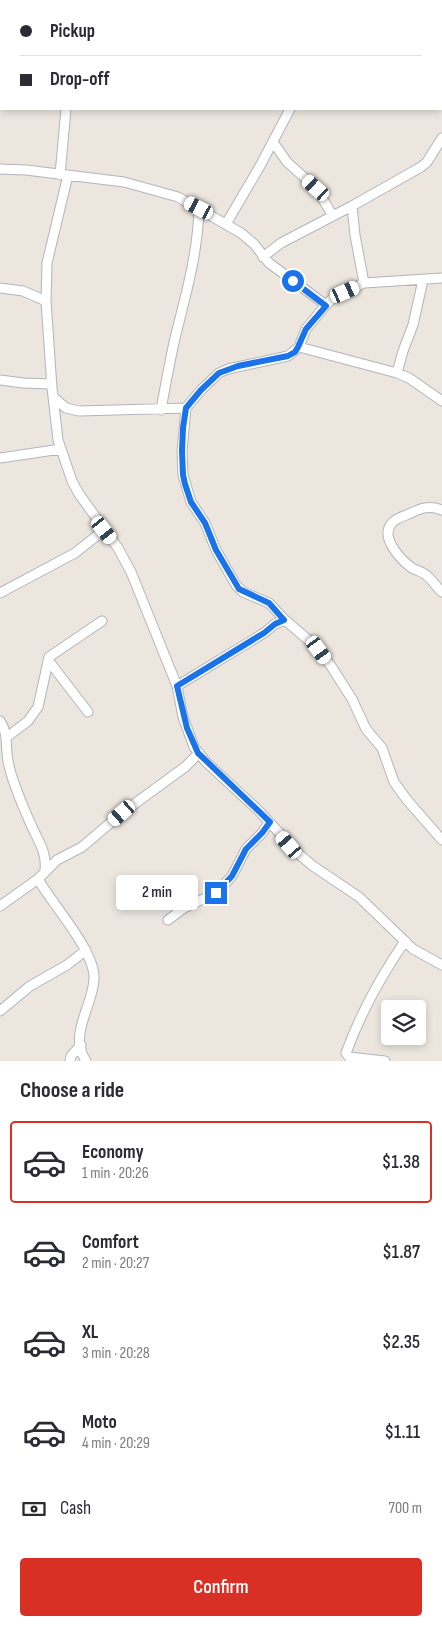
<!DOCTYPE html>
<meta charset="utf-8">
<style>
body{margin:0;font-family:"Sofia Sans Condensed",sans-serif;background:#f2f2f3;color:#2b2b33;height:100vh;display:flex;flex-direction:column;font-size:19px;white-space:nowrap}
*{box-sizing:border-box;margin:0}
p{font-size:16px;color:#7c7c81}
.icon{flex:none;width:28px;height:28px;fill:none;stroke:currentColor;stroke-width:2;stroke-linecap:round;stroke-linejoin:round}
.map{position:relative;height:1061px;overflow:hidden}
.sheet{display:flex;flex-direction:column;background:#fff;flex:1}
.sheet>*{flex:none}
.top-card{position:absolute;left:0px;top:0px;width:442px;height:110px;box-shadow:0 2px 8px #0003;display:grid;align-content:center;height:110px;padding:0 20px;background:#fff}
.controls{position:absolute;left:381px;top:1000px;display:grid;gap:10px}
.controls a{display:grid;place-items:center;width:45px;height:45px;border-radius:5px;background:#fff;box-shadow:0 2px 8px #0003;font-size:25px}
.end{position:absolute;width:22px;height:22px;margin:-11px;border:6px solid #1a73e8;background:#fff;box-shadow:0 0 0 2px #fff}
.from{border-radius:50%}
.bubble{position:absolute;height:35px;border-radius:5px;background:#fff;box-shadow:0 2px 8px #0003;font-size:16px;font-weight:600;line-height:35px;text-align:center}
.car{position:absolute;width:15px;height:30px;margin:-15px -8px;border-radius:6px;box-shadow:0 0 4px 1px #0007;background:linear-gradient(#fff 24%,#345 0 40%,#fff 0 76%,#345 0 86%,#fff 0)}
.top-card b{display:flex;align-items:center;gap:18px;height:48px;font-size:19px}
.top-card b+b{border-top:1px solid #e1e1e2}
.top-card i{width:12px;height:12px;background:#2b2b33}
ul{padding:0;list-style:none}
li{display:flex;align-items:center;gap:15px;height:82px;margin:0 10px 8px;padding:0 10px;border:2px solid transparent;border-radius:5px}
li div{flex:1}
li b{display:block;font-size:19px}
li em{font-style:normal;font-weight:600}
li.selected{border-color:#d93025}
li>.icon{width:45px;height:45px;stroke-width:1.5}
h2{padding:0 20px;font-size:22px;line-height:60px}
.pay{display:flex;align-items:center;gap:12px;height:55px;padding:0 20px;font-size:19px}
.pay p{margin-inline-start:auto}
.button{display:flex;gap:10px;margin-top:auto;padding:10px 20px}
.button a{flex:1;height:58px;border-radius:5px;background:#d93025;color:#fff;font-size:20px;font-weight:600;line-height:58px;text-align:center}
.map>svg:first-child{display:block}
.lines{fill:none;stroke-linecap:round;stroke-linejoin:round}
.minor-casing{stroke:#b2b5bd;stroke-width:11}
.minor{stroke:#fff;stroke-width:9}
.route{stroke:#1a73e8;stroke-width:6}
</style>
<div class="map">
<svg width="442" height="1061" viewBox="0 0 442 1061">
<rect width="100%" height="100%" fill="#ece6df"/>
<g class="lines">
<g class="minor-casing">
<path id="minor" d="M19 1 21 0
M82 1V0
M0 25 1 23
M441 52H442
M0 95H1
M273 142 287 162 316 188 333 216
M0 169 26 170 124 182 178 197 241 233 254 244 269 263 326 305
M60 175 66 109
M68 175 47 263 46 301 52 388 58 440 72 481 79 494 118 548 131 572 177 686 183 717 194 747 205 761 258 810 300 855 313 866 359 897 413 949 442 965
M352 206 355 235 364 283
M226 224 260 166 290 109
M263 257 281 243 352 206 421 167 427 162 442 138
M0 288 23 291 46 301
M299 347 397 373 409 378 442 401
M397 373 403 351 413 325 423 280
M0 380 23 383 52 384
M53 397 66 408 79 411 186 408
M161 410C166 382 171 353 178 326 188 287 198 249 199 208
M0 458 61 449
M442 510C429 505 421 508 409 514 404 516 396 518 392 523 379 537 401 560 412 568 417 571 422 571 426 575 432 579 436 587 442 592
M0 593 75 553 104 530
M285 620 269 603 243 592 236 585 216 550 205 523 191 502 183 475 182 451 186 408 201 390 219 373 228 369 288 356 299 347 306 329 326 305 331 300 345 292 364 283 442 278
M48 660 88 712
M177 686 264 633 275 624 285 620 313 644 331 666 352 699 366 729 382 748 394 782 407 800 442 840
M0 721C9 734 5 747 8 761 11 780 24 809 32 827 39 842 47 853 45 870
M7 737 28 721 38 707 49 657 102 621
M38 879C52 904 96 952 94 979 93 1006 68 1034 86 1061
M0 906 38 879 57 860 82 847 122 813 185 767 199 753
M168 920 184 908 216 893 232 876 246 849 262 833 269 822
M0 1011 30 986 67 965 86 950
M70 1061 71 1056 81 1045
M385 1061 349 1057 346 1053C361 1012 381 976 405 941"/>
</g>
<use href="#minor" class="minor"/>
</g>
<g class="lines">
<path class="route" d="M216 893 232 876 246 849 262 833 270 822 198 753 187 728 177 686 264 633 275 624 284 620 269 603 239 589 216 550 205 523 191 502 185 484 183 475 182 451 183 428 186 408 201 390 219 373 238 366 288 356 295 352 298 347 306 329 326 306 293 281"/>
</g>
</svg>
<div class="controls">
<a><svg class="icon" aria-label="layers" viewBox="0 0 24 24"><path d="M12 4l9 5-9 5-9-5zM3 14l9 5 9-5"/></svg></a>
</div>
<i class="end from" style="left:293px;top:281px"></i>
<i class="end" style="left:216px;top:893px"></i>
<div class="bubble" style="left:116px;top:875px;width:82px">2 min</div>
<i class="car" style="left:316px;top:188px;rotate:312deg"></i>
<i class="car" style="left:199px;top:208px;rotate:297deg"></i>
<i class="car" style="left:345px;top:292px;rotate:66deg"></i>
<i class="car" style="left:104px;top:530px;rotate:142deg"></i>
<i class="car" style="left:319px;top:650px;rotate:144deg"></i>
<i class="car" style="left:122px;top:813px;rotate:229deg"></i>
<i class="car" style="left:289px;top:845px;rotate:319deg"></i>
<div class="top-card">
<b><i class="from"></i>Pickup</b>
<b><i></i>Drop-off</b>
</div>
</div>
<section class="sheet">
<h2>Choose a ride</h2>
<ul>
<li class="selected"><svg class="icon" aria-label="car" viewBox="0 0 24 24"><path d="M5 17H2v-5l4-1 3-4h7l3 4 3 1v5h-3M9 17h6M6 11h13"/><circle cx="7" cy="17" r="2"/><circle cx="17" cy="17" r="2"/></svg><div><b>Economy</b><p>1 min · 20:26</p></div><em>$1.38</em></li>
<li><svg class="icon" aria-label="car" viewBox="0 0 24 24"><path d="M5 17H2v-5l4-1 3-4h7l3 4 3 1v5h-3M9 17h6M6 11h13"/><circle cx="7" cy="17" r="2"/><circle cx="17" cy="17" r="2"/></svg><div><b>Comfort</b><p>2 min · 20:27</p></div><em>$1.87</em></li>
<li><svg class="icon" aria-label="car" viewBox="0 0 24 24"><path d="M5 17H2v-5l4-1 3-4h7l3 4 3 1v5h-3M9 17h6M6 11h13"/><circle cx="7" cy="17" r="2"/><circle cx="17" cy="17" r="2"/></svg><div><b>XL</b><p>3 min · 20:28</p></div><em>$2.35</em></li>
<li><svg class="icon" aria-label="car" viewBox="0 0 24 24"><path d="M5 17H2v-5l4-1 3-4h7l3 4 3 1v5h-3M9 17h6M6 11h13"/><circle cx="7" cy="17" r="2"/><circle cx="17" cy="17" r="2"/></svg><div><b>Moto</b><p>4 min · 20:29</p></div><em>$1.11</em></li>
</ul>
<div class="pay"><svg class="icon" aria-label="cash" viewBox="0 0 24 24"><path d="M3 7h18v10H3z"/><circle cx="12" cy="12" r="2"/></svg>Cash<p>700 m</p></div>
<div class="button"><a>Confirm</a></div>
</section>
